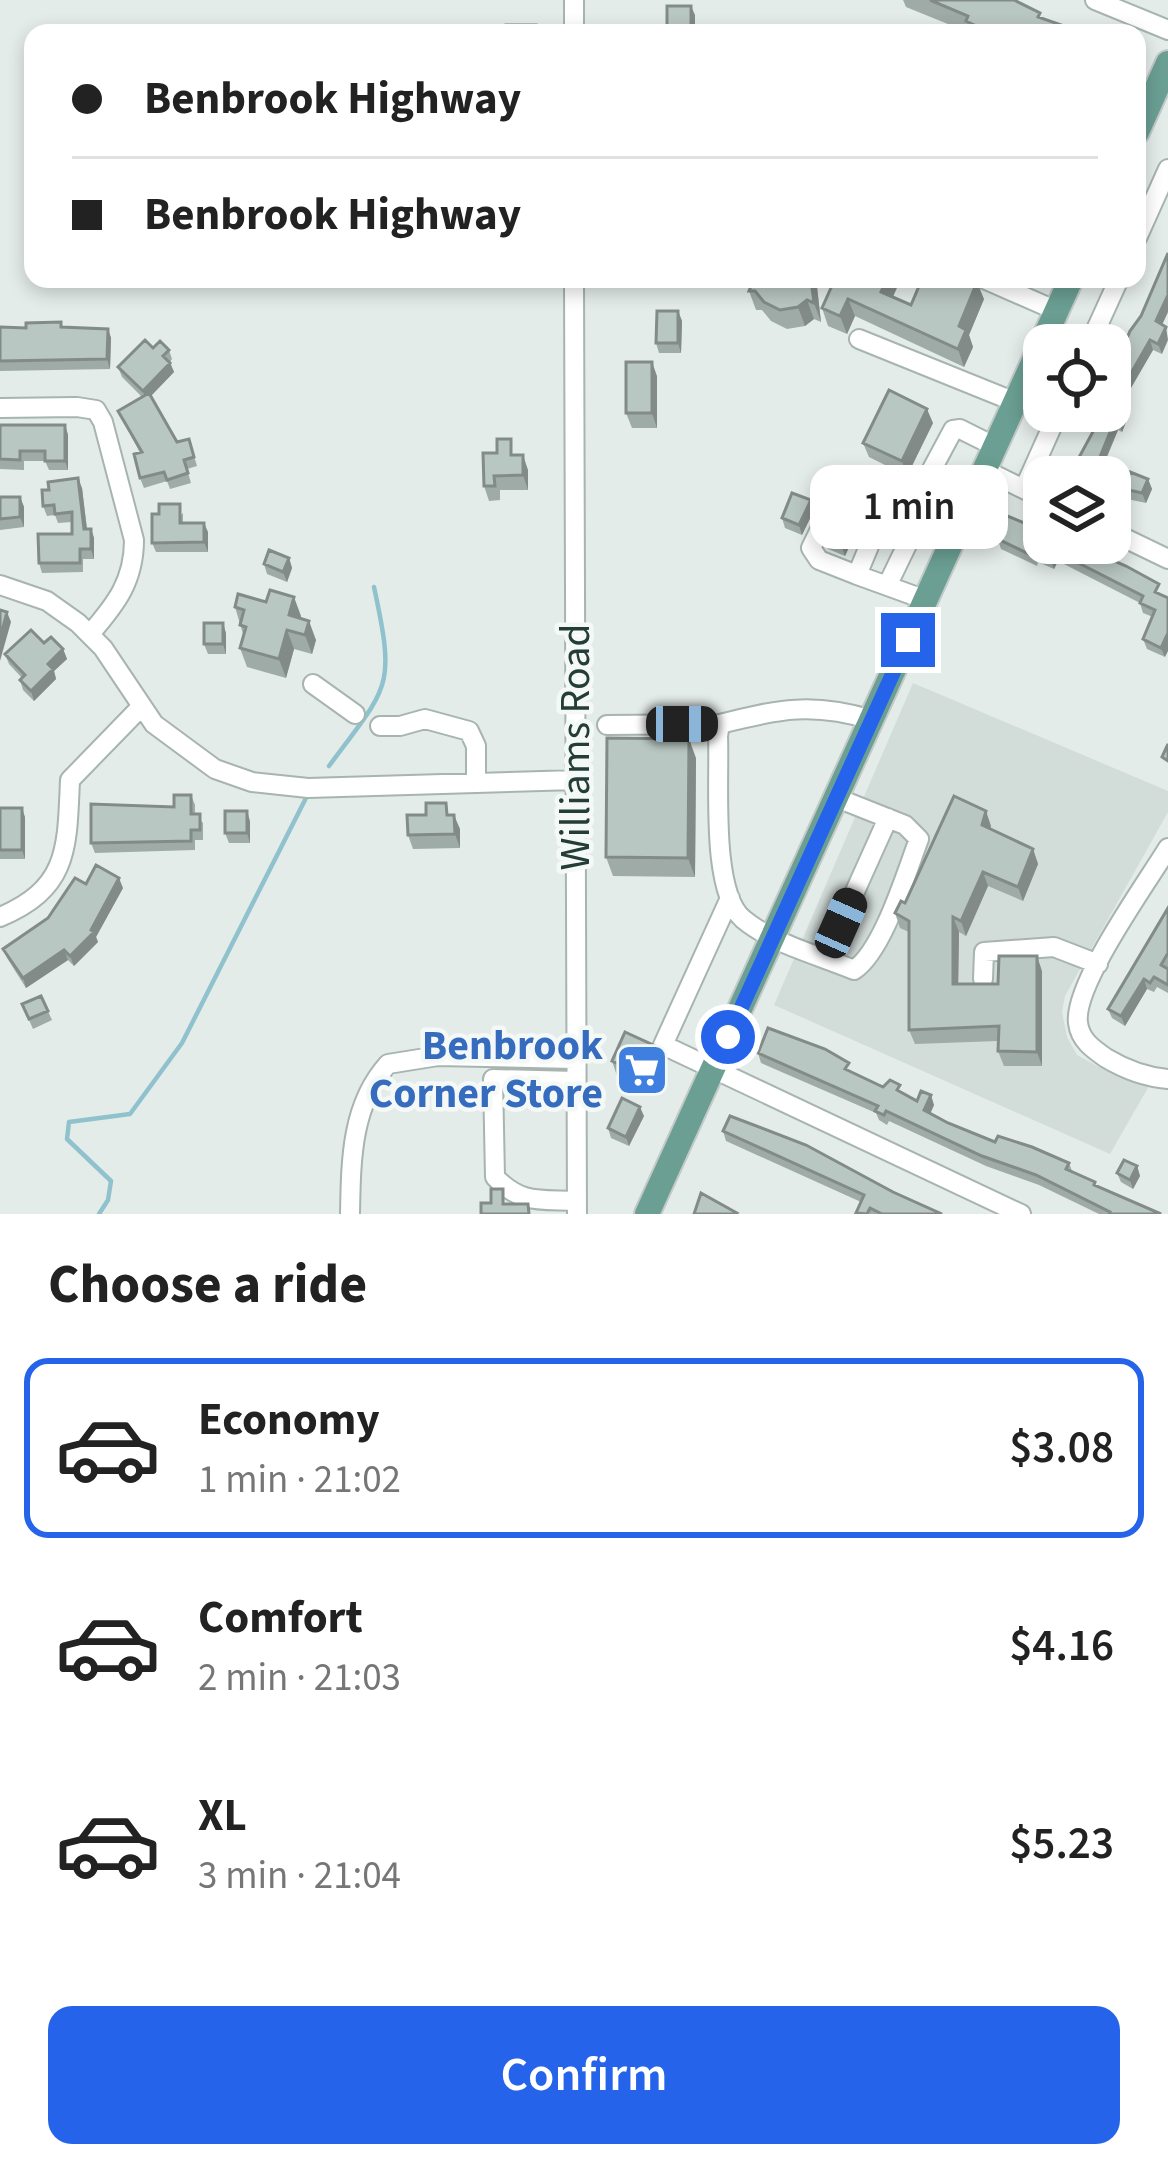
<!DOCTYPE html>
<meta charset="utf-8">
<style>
body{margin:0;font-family:"Source Sans 3",sans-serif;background:#f6f6f6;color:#222;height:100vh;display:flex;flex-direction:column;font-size:45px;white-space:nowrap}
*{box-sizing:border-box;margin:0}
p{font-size:39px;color:#767676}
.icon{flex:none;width:66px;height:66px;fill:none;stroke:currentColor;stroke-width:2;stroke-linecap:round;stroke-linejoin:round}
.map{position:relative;height:1214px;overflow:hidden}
.sheet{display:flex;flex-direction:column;background:#fff;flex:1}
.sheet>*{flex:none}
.guide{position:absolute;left:24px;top:24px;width:1122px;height:264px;border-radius:24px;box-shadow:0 6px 18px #0003;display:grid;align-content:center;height:264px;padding:0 48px;background:#fff}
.fabs{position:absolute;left:1023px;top:324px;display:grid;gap:24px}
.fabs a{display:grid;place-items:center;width:108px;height:108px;border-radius:24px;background:#fff;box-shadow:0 6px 18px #0003;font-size:60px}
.end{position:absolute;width:54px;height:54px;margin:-27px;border:15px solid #2563eb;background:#fff;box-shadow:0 0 0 6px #fff}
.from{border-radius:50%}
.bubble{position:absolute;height:84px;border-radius:24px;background:#fff;box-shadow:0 6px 18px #0003;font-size:39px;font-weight:600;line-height:84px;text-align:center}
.car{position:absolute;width:36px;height:72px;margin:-36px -18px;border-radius:15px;box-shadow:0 0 9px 3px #0007;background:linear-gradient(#222 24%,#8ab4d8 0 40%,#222 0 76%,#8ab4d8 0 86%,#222 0)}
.guide b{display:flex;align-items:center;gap:42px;height:114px;font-size:45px}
.guide b+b{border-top:3px solid #e0e0e0}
.guide i{width:30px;height:30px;background:#222}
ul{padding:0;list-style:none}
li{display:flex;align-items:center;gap:36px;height:180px;margin:0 24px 18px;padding:0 24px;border:6px solid transparent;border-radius:24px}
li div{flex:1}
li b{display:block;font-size:45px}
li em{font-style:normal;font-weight:600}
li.selected{border-color:#2563eb}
li>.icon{width:108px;height:108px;stroke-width:1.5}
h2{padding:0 48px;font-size:54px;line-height:144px}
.button{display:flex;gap:24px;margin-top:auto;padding:24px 48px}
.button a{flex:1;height:138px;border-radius:24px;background:#2563eb;color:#fff;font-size:48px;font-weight:600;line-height:138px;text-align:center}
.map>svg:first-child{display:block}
.built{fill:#d2dcd8}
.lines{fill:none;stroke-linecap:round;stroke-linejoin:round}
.stream{stroke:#90c2cd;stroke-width:4.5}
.minor-casing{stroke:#a7b4b0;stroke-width:22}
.major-casing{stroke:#c2c9c7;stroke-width:28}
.minor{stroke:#fff;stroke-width:18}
.major{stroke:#6b9f93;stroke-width:24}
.wall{fill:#9faba7}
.shaded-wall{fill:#828b88}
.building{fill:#b9c7c2;stroke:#828b88;stroke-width:3}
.route{stroke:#2563eb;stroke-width:15}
.labels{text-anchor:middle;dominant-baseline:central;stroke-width:9;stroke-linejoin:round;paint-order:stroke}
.street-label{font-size:42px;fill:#243d37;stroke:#f4f9f7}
.shop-label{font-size:42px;font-weight:bold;fill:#366cbe;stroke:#f4f9f7;text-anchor:end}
</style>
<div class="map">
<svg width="1168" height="1214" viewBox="0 0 1168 1214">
<rect width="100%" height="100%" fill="#e4ece9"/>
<path class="built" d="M913 683 1168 791V812L1065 996 1062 1012 1067 1037 1077 1055 1112 1074 1149 1086 1110 1154 774 1005Z"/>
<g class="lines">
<path class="stream" d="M329 766C389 685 396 689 374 587
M99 1214 108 1200 111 1181 67 1139 69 1122 130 1114 182 1043 306 798"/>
<g class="minor-casing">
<path id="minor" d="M574 0V33
M1095 0 1168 30
M1137 238 1168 169
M574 279 577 1214
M984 279 1057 311
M859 339 1015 402
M1089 345 1119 279
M0 408 77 407 96 410 103 422 134 540C134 581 116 604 90 634
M985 470 1044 499
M1024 489 1059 411
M971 500 935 484 931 471 953 430 960 429 996 447
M1110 531 1168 559
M857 575 819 560 811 548 843 482 887 503
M888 584 918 522
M0 585 47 601 78 623 103 648 154 724 215 769 252 782 308 788 576 780
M926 600 857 575 887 503 954 539
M313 684 355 714
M607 725 720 724
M380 726H400L425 719 469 731 476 746V781
M837 798 905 825 919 839C906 873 883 951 854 970 818 955 773 944 743 919 710 891 720 779 718 736L720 724C779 709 813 702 872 720
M1168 848C1146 884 1073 985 1078 1023 1080 1040 1093 1049 1106 1058 1126 1070 1145 1077 1168 1079
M730 898 663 1045 1021 1214
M0 917C69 888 67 848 70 780L140 708
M825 958 888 818
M983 979 984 952 1054 947 1098 964
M576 1081 493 1079 495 1177C521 1205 541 1199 577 1201
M350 1214C351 1161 351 1105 388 1064L438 1056 575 1059"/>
</g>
<g class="major-casing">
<path id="major" d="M1137 132 1168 63
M647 1214 1071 279"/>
</g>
<use href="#minor" class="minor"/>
<use href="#major" class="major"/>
</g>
<path class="wall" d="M903 0H1014L1043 19 1084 33H970L906 7Z
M754 279H814L817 287 821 322 814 319 805 326 787 329 771 321 762 310H756L749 291Z
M835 279 893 297 911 305 984 299 969 335 973 347 964 367 855 316 847 334 828 326 822 308Z
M678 311 682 321 681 353H659L656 343Z
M1168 312 1162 325V354L1153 350 1128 393 1122 412 1126 422 1122 432 1118 430 1099 477 1081 471 1077 461 1095 428 1110 380Z
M61 322 63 327 108 329 111 338 110 369 0 371V327L26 328Z
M153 348 169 350 172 359 170 362 174 372 151 396 177 442 189 439 197 466 187 469 191 483 170 489 167 481 144 488 140 478V453L118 411 142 397 122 377 118 367Z
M657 376V428H632L626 413Z
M933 423 907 476 869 457 863 443Z
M0 425H65L68 435V470H49L45 461H24V470L0 469Z
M516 455 528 470V490H500V500L489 501 484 486Z
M1148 479 1152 489 1146 503 1127 499 1124 489Z
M82 488 87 529H91L94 538V559H83V572L42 573 39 563 72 534V522L58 523 55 515 47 516 43 506Z
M862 494 867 508 845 556 828 549 823 535Z
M0 497H20L24 507V527L0 530Z
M811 500 814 510 802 535 785 528 782 518Z
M183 513V523L208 532V552H156L152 543Z
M994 528 1029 530 1162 594 1165 657 1147 649 1143 639 1153 617 1143 613 1140 603 1058 561 1054 569 1038 562 1037 566 1001 549Z
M898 532 890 548 884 545 881 535Z
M289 558 292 568 287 582 267 574 264 564Z
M235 607 301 616 300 619 316 640 312 654 294 649 286 678 247 667 240 648 243 634Z
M226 633V654H208L204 644Z
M44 643 63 649 67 659 54 671 56 679 34 701 23 690 20 680 22 678 9 664 5 654Z
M696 758 695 877 613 876 606 857Z
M191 795 195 805V814L203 823V840H195V850L95 853 91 843 174 807Z
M0 808 25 817V859H0Z
M451 815 460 829V848L413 849 408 835Z
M250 821V843H229L225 833Z
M991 826 990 829 1033 849 1038 864 1023 901 988 886 966 936 959 932 958 984H998L1042 971V1066H1004L998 1051V1041L915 1044 909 1030V932L900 928 895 913Z
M86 884 123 888 96 937 98 942 74 966 68 960 26 988 7 958 3 949 48 918Z
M1168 908V993L1157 987 1154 992 1147 989 1125 1026 1112 1018 1108 1009Z
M41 996 52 1020 33 1029 22 1004Z
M662 1049 667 1063 653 1093 617 1076 612 1061Z
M758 1053 852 1073 917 1101 934 1105 930 1113 948 1123 995 1142 1069 1163 1072 1171 1097 1186 1161 1214H1099L1039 1185 986 1166 889 1121 887 1125 879 1120 876 1113 761 1063Z
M644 1116 629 1146 611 1138 608 1128Z
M723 1131 893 1192 942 1214H857L861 1202 726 1141Z
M1137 1166 1140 1176 1133 1189 1121 1182 1117 1173Z"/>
<path class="shaded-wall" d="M691 6 695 15V33H691Z
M811 279H814L817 287 821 322 814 303Z
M887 279H901L887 310 881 292Z
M977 282 984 299 969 335 973 347 964 367 958 349 959 326Z
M1168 295V312L1159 331 1156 321Z
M848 299 855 316 847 334 840 316Z
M807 300 814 319 805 326 798 307Z
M678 311 682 321 681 353 678 343Z
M1166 327 1168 340 1162 354 1158 344Z
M108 329 111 338 110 369 107 359Z
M1150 340 1153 350 1128 393 1119 419 1116 409 1125 384Z
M652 362 657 376V428L652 413Z
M170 363 174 372 146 401 143 391Z
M927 409 933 423 907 476 902 461Z
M1123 412 1126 422 1122 432 1119 422Z
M1115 420 1118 430 1098 477 1095 469Z
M65 425 68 435V470L65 461Z
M523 455 528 470V490L523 475Z
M78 478 82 488 88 538 84 529Z
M1148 479 1152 489 1146 503 1142 493Z
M862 494 867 508 845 556 840 541Z
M20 497 24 507V527L20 517Z
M811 500 814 510 802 535 799 525Z
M895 522 898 532 890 548 887 538Z
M204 523 208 532V552L204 542Z
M91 529 94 538V559L91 549Z
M1055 551 1058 561 1054 569 1051 560Z
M289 558 292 568 287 582 283 572Z
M294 597 301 616 296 635 289 615Z
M7 612 11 622 0 661V639Z
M309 621 316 640 312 654 305 635Z
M223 623 226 633V654L223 644Z
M287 630 294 649 286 678 279 659Z
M1168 633V651L1165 657 1161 648Z
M63 649 67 659 54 671 56 679 34 701 31 691 48 664Z
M689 739 696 758 695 877 688 858Z
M22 808 25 817V859L22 850Z
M247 811 250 821V843L247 833Z
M986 811 991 826 987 839 982 825Z
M454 815 460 829V848L455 834Z
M1033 849 1038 864 1023 901 1018 887Z
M983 872 988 886 966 936 961 921Z
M119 878 123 888 96 937 98 942 74 966 70 956 91 930Z
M953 917 959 932 958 998 953 984Z
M64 950 68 960 26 988 23 978Z
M1037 956 1042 971V1066L1037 1052Z
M1144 979 1147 989 1125 1026 1121 1016Z
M662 1049 667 1063 653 1093 648 1078Z
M931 1095 934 1105 928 1119 924 1110Z
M640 1107 644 1116 629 1146 626 1137Z
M1137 1166 1140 1176 1133 1189 1130 1180Z"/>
<path class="building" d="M930 0H1014L1040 13 1038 17 1084 33H991L966 21 968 16Z
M667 6H691V33H667Z
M506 25H536V33H506Z
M613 30H634V33H613Z
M1168 253V295L1156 321 1166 327 1158 344 1150 340 1125 384 1116 409 1123 412 1119 422 1115 420 1095 469 1077 461 1095 428 1099 411H1110V380L1130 331 1141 316Z
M754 279H811L814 303 807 300 798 307 780 310 764 302 755 291H749Z
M835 279H887L881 292 911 305 922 279H970L977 282 959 326 966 330 958 349 848 299 840 316 822 308Z
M657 311H678V343H656Z
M61 322V327L108 329 107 359 0 361V327L26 328V323Z
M145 340 153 348 160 341 169 350 163 356 170 363 143 391 118 367Z
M626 362H652V413H626Z
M889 390 927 409 902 461 863 443Z
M149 393 177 442 189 439 194 457 184 460 188 473 167 480 164 472 140 478 134 454 142 452 118 411Z
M0 425H65V461H45V451H20V460L0 459Z
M497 439H511V455H523V475L494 476 495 486H484L483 453H497Z
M1130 472 1148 479 1142 493 1124 489Z
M78 478 84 529H91V549H80V563H39L38 534H72V512L55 514 54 505 43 506 42 490H49L48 482Z
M844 486 862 494 840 541 823 535Z
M792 493 811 500 799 525 782 518Z
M0 497H20V517L0 519Z
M159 504H180V523H204V542L152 543V514H159Z
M1000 513 1027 524 1025 528 1044 538V543H1073L1126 566 1159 584 1155 592 1168 598V633L1161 648 1143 639 1155 610 1140 603 1143 596 1055 551 1051 560 1035 553 1033 556 998 539 1002 531 994 528Z
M887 519 895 522 887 538 881 535Z
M269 550 289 558 283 572 264 564Z
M270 590 294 597 289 615 309 621 305 635 287 630 279 659 240 648 246 627 240 625 244 610 235 607 238 594 266 602Z
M0 610 7 612 0 639Z
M204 623H223V644H204Z
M31 630 44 643 51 637 63 649 48 664 53 669 31 691 20 680 25 675 5 654Z
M607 738 689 739 688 858 606 857Z
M1168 744V761L1162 757Z
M174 795H191V814H200V830H191V841L91 843V804L174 807Z
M954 796 986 811 982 825 1033 849 1018 887 983 872 961 921 953 917V984H998L999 956H1037V1052L998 1051 999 1026 909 1030V921L895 913 901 901 905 903Z
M426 803H446L447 815H454L455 834 408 835 407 815H426Z
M0 808H22V850H0Z
M225 811H247V833H225Z
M96 865 119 878 91 930 94 932 70 956 64 950 23 978 3 949 48 918 75 878 86 884Z
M1168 908V953L1161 965 1168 969V985L1154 977 1150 983 1144 979 1121 1016 1108 1009Z
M41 996 48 1011 29 1019 22 1004Z
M768 1028 825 1049 849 1063 845 1069 883 1087 890 1080 900 1085 897 1090 917 1101 921 1091 931 1095 924 1110 948 1123 995 1142 998 1136 1032 1147 1069 1163 1066 1169 1095 1182 1094 1185 1161 1214H1109L1110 1212 1036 1175 982 1156 886 1111 884 1115 875 1111 878 1106 758 1053Z
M625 1032 662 1049 648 1078 612 1061Z
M622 1098 640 1107 626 1137 608 1128Z
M730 1116 806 1145 893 1192 942 1214H882L870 1208 867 1214 856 1213 864 1195 723 1131Z
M1124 1160 1137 1166 1130 1180 1117 1173Z
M491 1189H503V1204H528L529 1214H481V1203H491Z
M701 1193 737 1213 736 1214H694Z"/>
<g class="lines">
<path class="route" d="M728 1037 908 640"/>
</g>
<defs>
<g id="supermarket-square" transform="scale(2.7)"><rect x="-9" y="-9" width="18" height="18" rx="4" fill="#3f7fe0" stroke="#f4f9f7"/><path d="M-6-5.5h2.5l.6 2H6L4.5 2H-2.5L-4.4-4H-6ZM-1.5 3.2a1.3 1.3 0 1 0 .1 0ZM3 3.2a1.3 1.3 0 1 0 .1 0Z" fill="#fff"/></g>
</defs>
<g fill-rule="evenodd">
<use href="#supermarket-square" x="642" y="1070"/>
</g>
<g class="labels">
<g class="street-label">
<text transform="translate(576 747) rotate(-90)">Williams Road</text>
</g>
<g class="shop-label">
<text x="603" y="1046">Benbrook<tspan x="603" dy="48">Corner Store</tspan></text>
</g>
</g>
</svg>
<div class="fabs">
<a><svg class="icon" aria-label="locate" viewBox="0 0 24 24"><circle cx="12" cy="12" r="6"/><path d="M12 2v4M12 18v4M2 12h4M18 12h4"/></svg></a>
<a><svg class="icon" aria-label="layers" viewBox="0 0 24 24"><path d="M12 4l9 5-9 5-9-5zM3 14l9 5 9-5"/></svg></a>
</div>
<i class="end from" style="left:728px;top:1037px"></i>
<i class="end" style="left:908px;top:640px"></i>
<div class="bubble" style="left:810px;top:465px;width:198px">1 min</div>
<i class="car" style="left:682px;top:724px;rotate:90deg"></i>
<i class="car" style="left:841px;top:923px;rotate:24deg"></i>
<div class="guide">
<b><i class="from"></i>Benbrook Highway</b>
<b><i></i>Benbrook Highway</b>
</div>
</div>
<section class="sheet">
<h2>Choose a ride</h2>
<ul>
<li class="selected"><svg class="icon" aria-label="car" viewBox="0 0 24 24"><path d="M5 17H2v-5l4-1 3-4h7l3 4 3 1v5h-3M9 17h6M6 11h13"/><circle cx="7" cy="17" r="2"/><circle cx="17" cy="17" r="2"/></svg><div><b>Economy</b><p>1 min · 21:02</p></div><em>$3.08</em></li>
<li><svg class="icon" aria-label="car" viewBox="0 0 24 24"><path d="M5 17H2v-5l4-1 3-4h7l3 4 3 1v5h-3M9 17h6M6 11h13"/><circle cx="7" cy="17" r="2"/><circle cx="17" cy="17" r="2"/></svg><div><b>Comfort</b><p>2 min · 21:03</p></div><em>$4.16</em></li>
<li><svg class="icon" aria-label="car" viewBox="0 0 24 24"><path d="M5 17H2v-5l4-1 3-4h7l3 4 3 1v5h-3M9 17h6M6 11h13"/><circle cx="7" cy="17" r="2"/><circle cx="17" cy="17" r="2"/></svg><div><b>XL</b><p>3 min · 21:04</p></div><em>$5.23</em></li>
</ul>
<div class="button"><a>Confirm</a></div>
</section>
